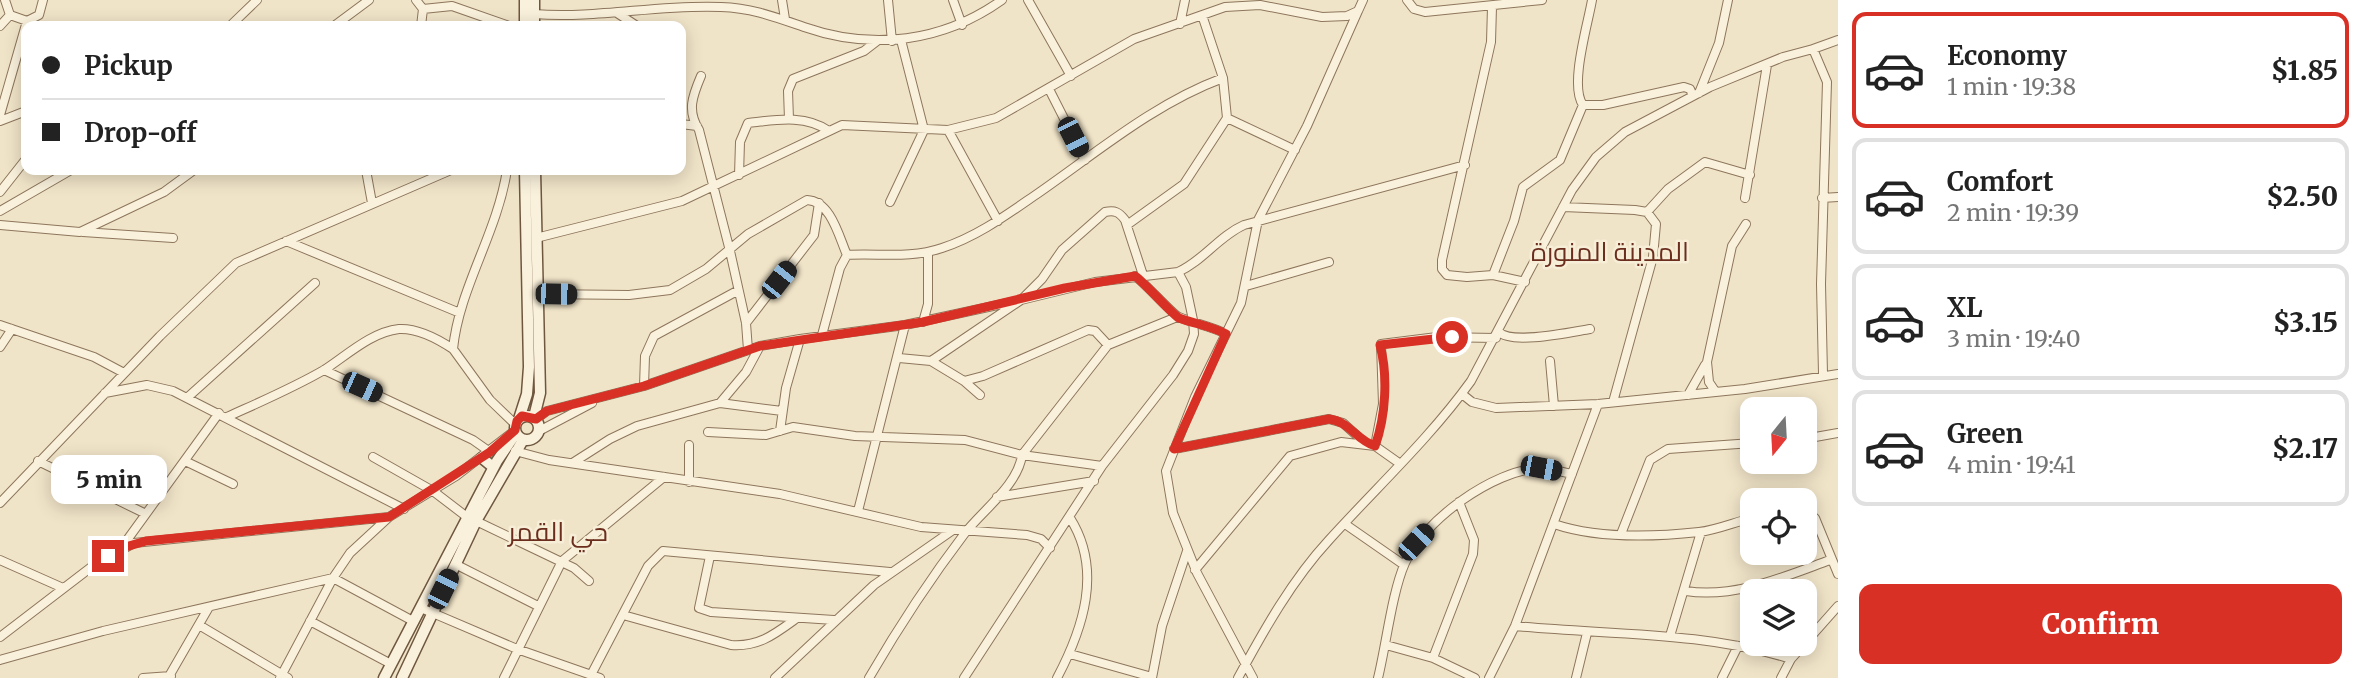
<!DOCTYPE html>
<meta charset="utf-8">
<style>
body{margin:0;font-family:Merriweather,Cairo,serif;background:#f2f2f2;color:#222;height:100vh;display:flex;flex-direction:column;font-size:26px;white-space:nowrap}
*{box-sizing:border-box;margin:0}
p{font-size:23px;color:#767676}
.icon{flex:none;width:38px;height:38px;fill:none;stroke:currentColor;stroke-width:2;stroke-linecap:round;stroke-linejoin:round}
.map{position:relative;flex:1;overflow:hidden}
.sheet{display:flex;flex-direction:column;background:#fff;width:525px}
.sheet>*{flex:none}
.hud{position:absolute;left:21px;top:21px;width:665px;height:154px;border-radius:14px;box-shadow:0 4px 18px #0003;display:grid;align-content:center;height:154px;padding:0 21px;background:#fff}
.needle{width:46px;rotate:198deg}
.fabs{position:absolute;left:1740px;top:397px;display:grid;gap:14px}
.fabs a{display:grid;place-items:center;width:77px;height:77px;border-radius:14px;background:#fff;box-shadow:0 4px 18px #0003;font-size:35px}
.end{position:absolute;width:32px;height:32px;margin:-16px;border:9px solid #d93025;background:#fff;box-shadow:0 0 0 4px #fff}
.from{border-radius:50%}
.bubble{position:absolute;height:49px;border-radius:14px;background:#fff;box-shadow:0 4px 18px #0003;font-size:23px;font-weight:800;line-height:49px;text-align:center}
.car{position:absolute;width:21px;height:42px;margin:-21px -10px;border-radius:9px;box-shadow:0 0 5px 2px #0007;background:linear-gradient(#222 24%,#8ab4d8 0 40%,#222 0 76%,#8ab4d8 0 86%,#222 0)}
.hud b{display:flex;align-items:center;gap:24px;height:66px;font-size:26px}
.hud b+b{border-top:2px solid #e0e0e0}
.hud i{width:18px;height:18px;background:#222}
ul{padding:12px 0 0;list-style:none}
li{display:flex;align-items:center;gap:21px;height:116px;margin:0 14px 10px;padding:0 7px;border:4px solid #e0e0e0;border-radius:14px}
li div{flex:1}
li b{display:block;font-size:26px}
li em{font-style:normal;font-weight:800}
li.current{border-color:#d93025}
li>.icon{width:63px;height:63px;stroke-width:1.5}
.primary-button{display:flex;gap:14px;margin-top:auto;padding:14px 21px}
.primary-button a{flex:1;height:80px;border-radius:14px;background:#d93025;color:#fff;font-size:28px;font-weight:800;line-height:80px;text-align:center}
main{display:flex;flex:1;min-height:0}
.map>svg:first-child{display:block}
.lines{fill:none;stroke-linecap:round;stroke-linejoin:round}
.street-casing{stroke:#8d765c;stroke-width:10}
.secondary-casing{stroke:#6f573f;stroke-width:13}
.street{stroke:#faf1dc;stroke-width:8}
.secondary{stroke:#faf1dc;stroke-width:10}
.route{stroke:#d93025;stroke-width:9}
.labels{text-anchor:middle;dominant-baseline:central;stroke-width:5;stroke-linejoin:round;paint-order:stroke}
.neighbourhood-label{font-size:26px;fill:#6b2e1e;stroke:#f7eed8}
</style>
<main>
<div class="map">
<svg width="1838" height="678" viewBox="0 0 1838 678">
<rect width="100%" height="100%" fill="#f0e4c8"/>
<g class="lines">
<g class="street-casing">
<path id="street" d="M5 0 10 15 27 21 39 15 43 0
M416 0 423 9 452 6 509 26
M782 0 785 19
M888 0 892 41
M953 0 962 25
M1028 0 1071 76
M1407 0 1414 9 1425 12 1542 0
M1592 0C1588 24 1569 86 1583 105H1603L1684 87 1690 89 1693 96
M1492 7 1491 42 1442 260V269L1447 275 1467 277 1493 275
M617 13 637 26
M534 14C597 19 659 4 721 7 752 8 775 17 804 27 873 51 943 42 1002 0
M1202 15 1223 78
M1180 24 1185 0
M0 26 10 15
M230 26 257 0
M334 26 369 0
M421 26 423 9
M1813 49 1838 40
M701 76C692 97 687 111 699 130L730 251 746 323 748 350
M1049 89 1085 160
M1699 93 1719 43 1728 0
M0 115 27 21
M789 119 788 91 793 79 864 51 877 41
M0 121 26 111
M681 124 697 126
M948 130 998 221
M366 170 372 203
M507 170C497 234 459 288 453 349L490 400 515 424
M739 175 740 142 748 123C775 120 805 114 829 131
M0 192 26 159
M1745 198 1767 65
M1822 198 1838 197
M890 202 924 130 901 40
M1563 207 1635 210 1647 212 1656 224 1653 257 1613 402
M0 211 71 170
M1647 212 1668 189 1705 162 1750 175
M0 225 80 232 164 192 194 170
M1127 225 1184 184 1227 118
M83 232 173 238
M536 238 682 201 842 125 948 130 996 118 1134 39 1225 7 1260 5 1322 17 1347 16 1358 11 1363 0
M286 241 460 313
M1178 272C1203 261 1219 236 1244 225L1465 165
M1135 276C1145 283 1173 315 1179 317 1195 324 1211 326 1226 334
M1525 282 1493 275 1514 221 1523 187 1560 160 1583 105
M1246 286 1329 262
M537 294 629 295 670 290 706 269 748 234 807 200C831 201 839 237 847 255
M923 322 928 304V252
M746 323 814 235 819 203
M0 325 94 357 124 373
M1499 332C1512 345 1571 332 1590 329
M822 335 840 268 847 255C879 253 910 259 942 248 976 237 1005 216 1034 196 1095 154 1153 104 1223 78L1227 118 1295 150
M0 347 12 329
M899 358 931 361
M1550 361 1554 406
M324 370 473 440 490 452
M964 381 980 395
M644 386 645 356 654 336 737 291
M1715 391 1709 382 1707 362 1732 246 1746 224
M105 393 147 385 173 391 404 509
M1462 394 1472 402 1496 408 1598 404 1745 389 1838 374
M1688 395 1705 365
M188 397 315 283
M720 403 782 411
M227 417C260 402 293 388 324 370 346 356 371 332 399 329 418 328 438 339 453 349
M536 419 547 411 644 386 760 346 800 339
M539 431 592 403
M780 431 786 388 800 339 905 325 1021 300 1042 279 1062 250 1105 212C1115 210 1119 212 1125 220L1143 275
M708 432 766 435 793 427 855 436 965 440 1022 455C1018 485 983 510 965 533 930 579 898 628 869 678
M1804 439 1838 433
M689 445V482
M1174 449 1329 419 1343 423 1364 442
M515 451 549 460 780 494 921 527 1027 535 1041 539 1050 548
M1022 455 1108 345 1177 317
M1022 455 1102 466
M373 457 433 491 467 517
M38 461 144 513
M185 461 233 484
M574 462 610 439 637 426 720 403 746 372 760 346
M1399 463 1375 446 1383 404 1381 344 1437 337 1496 338
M997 497 1094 481
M0 503 160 336 236 263 451 170
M1804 509 1815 518 1838 574
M858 511 905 325
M476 521 574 568 589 581
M1345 524 1404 565
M1554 524C1598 539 1653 537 1699 532 1717 530 1735 522 1752 518
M1621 534 1650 460 1668 449 1752 443
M122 547 219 413
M710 556 699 608 711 612 834 620
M0 560 63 588
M455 564 538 606
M1195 570 1290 456 1341 442 1375 446
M1686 591C1734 599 1786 576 1830 560
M421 608 517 649 600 678
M623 615 731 645C759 647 775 634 797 618
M310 621 391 664
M199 625 288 678
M1515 626C1606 635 1702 631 1791 659
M1670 636 1701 532
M0 637 94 565 134 543 389 517
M1386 645 1433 658 1475 678
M1070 654 1152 677
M1433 658 1473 554 1474 540 1459 502
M0 660 103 631 333 578 413 621
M591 675 648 566 663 551 890 572
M143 678 171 676
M168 678 209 607
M280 678 333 578 350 553 389 517 456 476 513 432
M504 678 562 561 664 477
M775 678 874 585 953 530
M964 678 1102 466 1173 375 1188 351 1194 334 1193 320 1186 287 1178 272 1095 282 1021 300 931 361 964 381 983 376 1088 330 1095 331 1108 345
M1057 678C1083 629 1103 570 1070 518
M1152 678 1162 626 1187 551
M1238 678C1264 630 1292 580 1329 540 1376 488 1430 438 1471 381L1572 190 1596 157 1625 132 1710 87 1783 57 1813 49 1827 82 1821 284 1823 374
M1253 678 1197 573 1173 513 1166 471 1195 397 1241 303 1258 220 1307 126 1358 11
M1378 678C1386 646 1392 592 1405 563 1423 521 1493 470 1540 468 1550 468 1562 472 1572 474
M1489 678 1515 626 1598 404
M1576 678 1587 633
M1722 678 1738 646
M1781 678 1791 659 1838 606"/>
</g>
<g class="secondary-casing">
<path id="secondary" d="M525 0V26
M534 0V26
M515 428a12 12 0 1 1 24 0a12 12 0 1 1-24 0Z
M534 417 540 393 535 170
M519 419 527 394 529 367 525 170
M482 458 493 467
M384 678 497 461 516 433
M402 678 476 521 523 440"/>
</g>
<use href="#street" class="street"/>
<use href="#secondary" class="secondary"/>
</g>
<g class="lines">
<path class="route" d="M108 556 122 548 146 541 389 517 490 452 515 430 517 421 522 416 536 419 547 411 644 386 760 346 923 322 1065 288 1135 276C1145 283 1173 315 1179 318 1195 324 1211 326 1226 334L1174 449 1329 419C1349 421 1357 441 1375 446 1386 416 1388 375 1380 345L1452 337"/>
</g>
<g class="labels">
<g class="neighbourhood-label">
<text x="1610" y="251">المدينة المنورة</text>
<text x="558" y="531">حي القمر</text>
</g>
</g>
</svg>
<div class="fabs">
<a><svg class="needle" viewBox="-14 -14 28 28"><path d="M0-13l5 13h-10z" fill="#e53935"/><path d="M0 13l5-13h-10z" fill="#767676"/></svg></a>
<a><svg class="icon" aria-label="locate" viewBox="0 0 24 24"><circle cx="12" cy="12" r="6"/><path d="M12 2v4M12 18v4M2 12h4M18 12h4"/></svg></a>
<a><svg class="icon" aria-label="layers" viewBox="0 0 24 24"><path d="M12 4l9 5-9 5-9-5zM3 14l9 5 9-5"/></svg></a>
</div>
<i class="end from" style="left:1452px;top:337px"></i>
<i class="end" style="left:108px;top:556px"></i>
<div class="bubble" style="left:51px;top:455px;width:116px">5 min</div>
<i class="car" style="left:1073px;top:137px;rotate:153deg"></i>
<i class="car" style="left:779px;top:280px;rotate:38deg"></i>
<i class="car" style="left:556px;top:294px;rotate:91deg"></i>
<i class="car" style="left:362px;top:387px;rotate:114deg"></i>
<i class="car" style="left:1541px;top:468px;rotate:101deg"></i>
<i class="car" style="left:1416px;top:542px;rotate:43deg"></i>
<i class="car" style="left:443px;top:589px;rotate:26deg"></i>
<div class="hud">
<b><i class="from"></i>Pickup</b>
<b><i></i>Drop-off</b>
</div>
</div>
<section class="sheet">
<ul>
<li class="current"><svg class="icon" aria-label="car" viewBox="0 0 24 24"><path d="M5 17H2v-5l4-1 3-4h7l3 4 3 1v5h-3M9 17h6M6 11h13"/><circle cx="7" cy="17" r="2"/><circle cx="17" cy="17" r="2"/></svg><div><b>Economy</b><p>1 min · 19:38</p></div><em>$1.85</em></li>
<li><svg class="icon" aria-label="car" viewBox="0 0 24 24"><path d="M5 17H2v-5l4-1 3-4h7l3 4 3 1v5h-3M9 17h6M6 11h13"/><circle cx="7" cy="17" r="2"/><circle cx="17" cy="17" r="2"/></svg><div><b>Comfort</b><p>2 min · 19:39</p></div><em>$2.50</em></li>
<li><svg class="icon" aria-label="car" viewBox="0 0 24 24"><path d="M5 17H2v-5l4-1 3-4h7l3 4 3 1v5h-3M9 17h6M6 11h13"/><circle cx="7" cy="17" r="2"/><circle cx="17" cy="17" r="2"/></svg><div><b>XL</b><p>3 min · 19:40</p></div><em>$3.15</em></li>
<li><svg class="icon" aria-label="car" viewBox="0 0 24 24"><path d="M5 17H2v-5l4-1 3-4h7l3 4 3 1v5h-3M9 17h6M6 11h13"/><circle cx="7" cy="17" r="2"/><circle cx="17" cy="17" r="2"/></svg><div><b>Green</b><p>4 min · 19:41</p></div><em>$2.17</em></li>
</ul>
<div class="primary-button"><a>Confirm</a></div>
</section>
</main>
